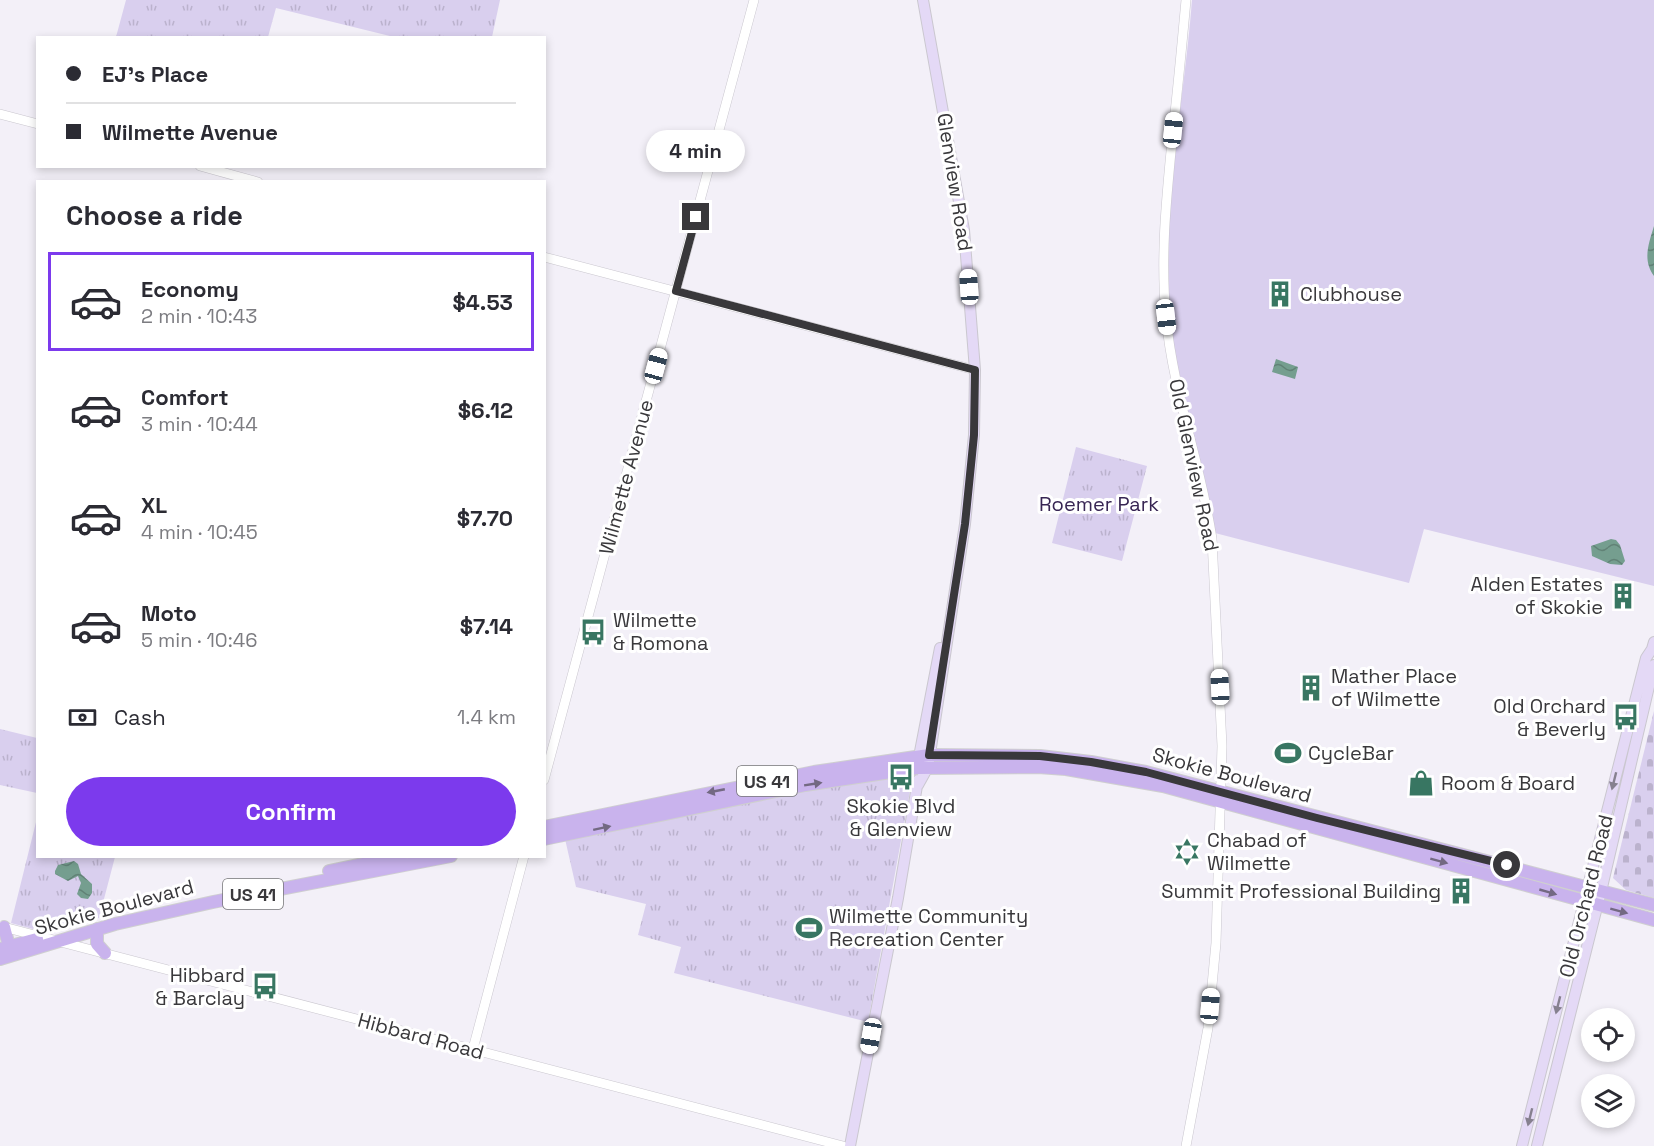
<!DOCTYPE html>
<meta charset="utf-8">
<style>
body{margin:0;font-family:"Space Grotesk",sans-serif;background:#f2f2f3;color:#2b2b33;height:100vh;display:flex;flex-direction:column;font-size:22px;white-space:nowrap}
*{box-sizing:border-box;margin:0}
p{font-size:20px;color:#7c7c81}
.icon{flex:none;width:33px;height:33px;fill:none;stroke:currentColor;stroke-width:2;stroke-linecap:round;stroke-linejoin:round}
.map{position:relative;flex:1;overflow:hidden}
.side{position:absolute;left:36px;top:180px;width:510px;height:678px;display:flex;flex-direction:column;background:#fff;border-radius:0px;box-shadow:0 3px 9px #0003}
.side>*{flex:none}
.banner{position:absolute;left:36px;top:36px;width:510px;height:132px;border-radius:0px;box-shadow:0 3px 9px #0003;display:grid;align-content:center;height:132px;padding:0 30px;background:#fff}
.controls{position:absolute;left:1581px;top:1008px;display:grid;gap:12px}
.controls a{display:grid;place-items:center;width:54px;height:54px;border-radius:50%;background:#fff;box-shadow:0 3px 9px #0003;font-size:30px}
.end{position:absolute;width:27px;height:27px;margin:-14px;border:8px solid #39383b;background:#fff;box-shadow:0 0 0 3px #fff}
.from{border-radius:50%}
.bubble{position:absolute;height:42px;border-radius:21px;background:#fff;box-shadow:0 3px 9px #0003;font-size:20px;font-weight:700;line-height:42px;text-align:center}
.car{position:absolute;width:18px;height:36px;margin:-18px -9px;border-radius:8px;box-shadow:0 0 4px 2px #0007;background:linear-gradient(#fff 24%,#345 0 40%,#fff 0 76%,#345 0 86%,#fff 0)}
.banner b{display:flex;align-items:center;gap:21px;height:57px;font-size:22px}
.banner b+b{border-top:2px solid #e1e1e2}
.banner i{width:15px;height:15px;background:#2b2b33}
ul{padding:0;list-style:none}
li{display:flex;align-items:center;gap:18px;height:99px;margin:0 12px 9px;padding:0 18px;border:3px solid transparent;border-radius:0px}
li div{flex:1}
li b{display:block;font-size:22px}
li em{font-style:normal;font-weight:700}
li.on{border-color:#7c3aed}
li>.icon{width:54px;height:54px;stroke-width:1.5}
h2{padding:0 30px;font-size:27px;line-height:72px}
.pay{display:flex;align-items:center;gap:15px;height:66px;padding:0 30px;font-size:22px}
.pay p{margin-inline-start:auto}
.button{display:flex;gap:12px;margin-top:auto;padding:12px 30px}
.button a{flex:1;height:69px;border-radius:36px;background:#7c3aed;color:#fff;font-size:24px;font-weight:700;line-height:69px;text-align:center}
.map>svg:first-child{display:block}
.grass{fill:#d9cfee}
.cemetery{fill:url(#cemetery-stones)}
.park{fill:url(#park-tufts)}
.water{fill:url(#water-waves)}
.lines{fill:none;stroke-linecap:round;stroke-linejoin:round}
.tertiary-casing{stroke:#cac7cf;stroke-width:10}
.secondary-casing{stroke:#cac7cf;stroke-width:12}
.primary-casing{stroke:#cfcfd0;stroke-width:14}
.tertiary{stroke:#fff;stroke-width:9}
.secondary{stroke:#e4d9f6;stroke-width:10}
.primary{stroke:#c9b3ed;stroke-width:12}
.oneway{fill:#86808f}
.oneway2{fill:#736982}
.route{stroke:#39383b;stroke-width:8}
.labels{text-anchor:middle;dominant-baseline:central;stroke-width:6;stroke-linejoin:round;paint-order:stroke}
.shield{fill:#fff;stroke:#747476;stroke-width:1.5}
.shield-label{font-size:18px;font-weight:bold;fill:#39383b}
.street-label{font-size:20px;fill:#39383b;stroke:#fff}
.poi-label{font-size:20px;fill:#39383b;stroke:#fff;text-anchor:start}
.park-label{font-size:20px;fill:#372553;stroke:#fff}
</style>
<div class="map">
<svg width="1654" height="1146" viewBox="0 0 1654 1146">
<defs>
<pattern id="cemetery-stones" width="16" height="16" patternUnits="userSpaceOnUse" patternTransform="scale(1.5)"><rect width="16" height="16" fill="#d9cfee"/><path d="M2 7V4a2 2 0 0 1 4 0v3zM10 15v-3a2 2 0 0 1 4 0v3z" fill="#bbb2cd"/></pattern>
<pattern id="park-tufts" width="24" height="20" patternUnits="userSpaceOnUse" patternTransform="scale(1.5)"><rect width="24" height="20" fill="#d9cfee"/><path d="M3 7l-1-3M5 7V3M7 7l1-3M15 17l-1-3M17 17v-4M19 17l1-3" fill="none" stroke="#bbb2cd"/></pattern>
<pattern id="water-waves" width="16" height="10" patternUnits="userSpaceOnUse" patternTransform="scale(1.5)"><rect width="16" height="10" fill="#759e8f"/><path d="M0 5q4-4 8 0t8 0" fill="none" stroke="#618276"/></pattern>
</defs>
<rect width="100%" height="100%" fill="#f3f0f8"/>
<path class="grass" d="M1192 0H1654V586L1424 529 1409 583 1215 533C1196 451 1169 367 1167 282 1165 187 1185 94 1192 0Z"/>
<path class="cemetery" d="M1654 711V898L1626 890 1613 878Z"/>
<path class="park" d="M126 0H500L492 37H394L276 8 268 37H116Z
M1076 447 1147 466 1122 561 1052 543Z
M0 729 37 738V793L0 785Z
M908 774 912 780 868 1022 674 973 681 947 638 935 646 904 576 887 565 839 833 784Z
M37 818 38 856 115 857 99 918 44 932 11 923Z"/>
<path class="water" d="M1654 226V276C1642 260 1649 243 1654 226Z
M1276 359 1298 367 1295 379 1272 372Z
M1611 539 1616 540 1620 545 1625 561 1622 565 1610 564 1592 556 1591 546Z
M74 861 78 864 81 874 92 884V893L88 899 81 898 77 894 81 883 78 876 68 881 55 874V871L58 865Z"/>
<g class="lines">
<g class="tertiary-casing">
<path id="tertiary" d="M0 114 38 124
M200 166 258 182
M544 257 975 370
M544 780 754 0
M0 926 843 1146
M473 1049 524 856
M1186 1146 1208 1028 1216 943 1222 746 1212 539C1201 464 1173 393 1166 317 1160 254 1167 193 1173 131 1178 87 1182 44 1186 0"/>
</g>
<g class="secondary-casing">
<path id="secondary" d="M918 762 940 648
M918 785 928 767 965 524 974 435 975 370 964 230 923 0
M850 1146 898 898 918 780
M1522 1146 1646 658 1652 649 1654 642
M1537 1146 1603 883 1654 665"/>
</g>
<g class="primary-casing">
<path id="primary" d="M544 827 814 772 929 755 1040 756 1091 762 1146 772 1654 905
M544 839 805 785 917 768 1038 767 1066 769 1163 786 1654 920
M329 871 401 856
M4 927 9 946
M97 929V944L105 953
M0 949 37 939
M0 959 115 924 213 902 451 856"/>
</g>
<use href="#tertiary" class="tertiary"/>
<use href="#secondary" class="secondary"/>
<use href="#primary" class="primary"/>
</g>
<defs><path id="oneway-solid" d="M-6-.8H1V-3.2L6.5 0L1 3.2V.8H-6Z" transform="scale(1.5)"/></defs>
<g class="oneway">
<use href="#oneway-solid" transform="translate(1614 781) rotate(104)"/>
<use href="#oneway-solid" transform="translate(1558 1005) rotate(104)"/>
<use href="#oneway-solid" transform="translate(1530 1117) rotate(104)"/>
</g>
<g class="oneway2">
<use href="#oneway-solid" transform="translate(813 784) rotate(-9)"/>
<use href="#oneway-solid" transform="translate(716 791) rotate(169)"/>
<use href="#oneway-solid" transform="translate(602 828) rotate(-12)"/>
<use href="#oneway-solid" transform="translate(1439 861) rotate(15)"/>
<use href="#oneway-solid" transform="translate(1548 892) rotate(16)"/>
<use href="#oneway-solid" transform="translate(1619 911) rotate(15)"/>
</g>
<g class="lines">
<path class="route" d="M696 217 676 291 975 370 974 435 965 524 929 755 1040 756 1091 762 1146 772 1317 818 1507 865"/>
</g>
<defs>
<g id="building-bare" transform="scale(2.07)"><path d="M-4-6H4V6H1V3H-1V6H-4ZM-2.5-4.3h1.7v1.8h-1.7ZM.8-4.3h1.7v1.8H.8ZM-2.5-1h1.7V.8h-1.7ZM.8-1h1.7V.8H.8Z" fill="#387662" stroke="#fff" stroke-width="2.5" paint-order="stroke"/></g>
<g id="bus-bare" transform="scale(2.07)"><path d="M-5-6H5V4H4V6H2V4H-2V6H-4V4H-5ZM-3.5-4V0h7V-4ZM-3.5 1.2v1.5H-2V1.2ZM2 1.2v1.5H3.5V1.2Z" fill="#387662" stroke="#fff" stroke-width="2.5" paint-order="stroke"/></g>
<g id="stadium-bare" transform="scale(2.07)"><path d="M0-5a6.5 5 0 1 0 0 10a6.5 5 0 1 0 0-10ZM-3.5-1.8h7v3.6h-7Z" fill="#387662" stroke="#fff" stroke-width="2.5" paint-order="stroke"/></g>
<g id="shop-bare" transform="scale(2.07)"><path d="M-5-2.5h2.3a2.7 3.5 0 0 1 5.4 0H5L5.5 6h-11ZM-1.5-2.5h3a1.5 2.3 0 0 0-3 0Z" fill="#387662" stroke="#fff" stroke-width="2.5" paint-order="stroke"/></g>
<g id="synagogue-bare" transform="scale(2.07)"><path d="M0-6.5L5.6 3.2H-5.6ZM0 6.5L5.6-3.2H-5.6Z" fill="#387662" stroke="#fff" stroke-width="2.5" paint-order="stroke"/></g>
</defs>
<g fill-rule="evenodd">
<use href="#building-bare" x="1280" y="294"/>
<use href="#building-bare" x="1623" y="596"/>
<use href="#bus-bare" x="593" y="632"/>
<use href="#building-bare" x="1311" y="688"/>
<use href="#bus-bare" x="1626" y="717"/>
<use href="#stadium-bare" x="1288" y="753"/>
<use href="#bus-bare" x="901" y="777"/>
<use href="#shop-bare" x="1421" y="783"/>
<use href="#synagogue-bare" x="1187" y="852"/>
<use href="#building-bare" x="1461" y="891"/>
<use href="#stadium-bare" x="809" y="928"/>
<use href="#bus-bare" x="265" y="986"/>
</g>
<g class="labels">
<g class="shield">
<rect x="737" y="766" width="60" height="30" rx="4.5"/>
<rect x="223" y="879" width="60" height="30" rx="4.5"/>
</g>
<g class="shield-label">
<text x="767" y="781">US 41</text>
<text x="253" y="894">US 41</text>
</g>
<g class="street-label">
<text transform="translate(955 182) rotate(81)">Glenview Road</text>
<text transform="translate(1194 465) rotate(78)">Old Glenview Road</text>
<text transform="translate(626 477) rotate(-75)">Wilmette Avenue</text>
<text transform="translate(1232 775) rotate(15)">Skokie Boulevard</text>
<text transform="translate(1586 896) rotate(-76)">Old Orchard Road</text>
<text transform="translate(114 907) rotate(-15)">Skokie Boulevard</text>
<text transform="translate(421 1036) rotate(15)">Hibbard Road</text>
</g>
<g class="poi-label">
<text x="1300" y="294">Clubhouse</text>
<text x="1603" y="584" text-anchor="end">Alden Estates<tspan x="1603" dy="23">of Skokie</tspan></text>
<text x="613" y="620">Wilmette<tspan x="613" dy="23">&amp; Romona</tspan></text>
<text x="1331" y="676">Mather Place<tspan x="1331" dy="23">of Wilmette</tspan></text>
<text x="1606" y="706" text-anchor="end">Old Orchard<tspan x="1606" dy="23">&amp; Beverly</tspan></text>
<text x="1308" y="753">CycleBar</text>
<text x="1441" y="783">Room &amp; Board</text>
<text x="901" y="806" text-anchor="middle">Skokie Blvd<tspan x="901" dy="23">&amp; Glenview</tspan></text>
<text x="1207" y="840">Chabad of<tspan x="1207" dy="23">Wilmette</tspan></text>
<text x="1441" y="891" text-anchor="end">Summit Professional Building</text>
<text x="829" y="916">Wilmette Community<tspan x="829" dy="23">Recreation Center</tspan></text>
<text x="245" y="975" text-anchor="end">Hibbard<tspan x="245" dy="23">&amp; Barclay</tspan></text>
</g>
<g class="park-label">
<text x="1099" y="504">Roemer Park</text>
</g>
</g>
</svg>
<div class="controls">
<a><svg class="icon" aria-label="locate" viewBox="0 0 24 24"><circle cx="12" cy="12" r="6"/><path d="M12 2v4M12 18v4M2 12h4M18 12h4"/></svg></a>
<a><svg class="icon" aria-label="layers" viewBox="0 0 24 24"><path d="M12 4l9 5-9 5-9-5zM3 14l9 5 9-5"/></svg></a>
</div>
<i class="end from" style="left:1507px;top:865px"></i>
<i class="end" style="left:696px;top:217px"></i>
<div class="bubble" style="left:646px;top:130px;width:99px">4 min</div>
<i class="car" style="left:1173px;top:130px;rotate:6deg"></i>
<i class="car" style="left:969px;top:287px;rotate:356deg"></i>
<i class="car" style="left:1166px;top:317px;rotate:173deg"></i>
<i class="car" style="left:656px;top:366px;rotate:15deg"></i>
<i class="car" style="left:1220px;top:687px;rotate:357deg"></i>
<i class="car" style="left:1210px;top:1006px;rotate:5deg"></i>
<i class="car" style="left:871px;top:1036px;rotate:190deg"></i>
<div class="banner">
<b><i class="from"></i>EJ's Place</b>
<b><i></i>Wilmette Avenue</b>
</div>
<section class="side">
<h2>Choose a ride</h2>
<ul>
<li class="on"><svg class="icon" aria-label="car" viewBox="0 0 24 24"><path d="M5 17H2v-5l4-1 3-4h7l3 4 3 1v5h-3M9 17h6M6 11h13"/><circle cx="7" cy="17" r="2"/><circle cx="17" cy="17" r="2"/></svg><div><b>Economy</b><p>2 min · 10:43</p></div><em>$4.53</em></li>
<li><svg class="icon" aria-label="car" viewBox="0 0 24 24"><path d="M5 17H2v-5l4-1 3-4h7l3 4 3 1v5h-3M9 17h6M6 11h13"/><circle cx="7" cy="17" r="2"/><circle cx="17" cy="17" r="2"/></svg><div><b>Comfort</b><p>3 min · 10:44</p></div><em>$6.12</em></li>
<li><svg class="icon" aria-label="car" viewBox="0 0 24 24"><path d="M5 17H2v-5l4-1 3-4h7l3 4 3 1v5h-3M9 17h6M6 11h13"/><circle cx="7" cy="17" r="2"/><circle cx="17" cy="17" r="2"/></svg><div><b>XL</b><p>4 min · 10:45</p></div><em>$7.70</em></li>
<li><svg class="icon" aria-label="car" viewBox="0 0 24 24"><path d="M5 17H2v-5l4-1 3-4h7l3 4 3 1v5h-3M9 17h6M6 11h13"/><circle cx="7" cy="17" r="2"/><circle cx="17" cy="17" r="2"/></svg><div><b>Moto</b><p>5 min · 10:46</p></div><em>$7.14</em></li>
</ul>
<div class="pay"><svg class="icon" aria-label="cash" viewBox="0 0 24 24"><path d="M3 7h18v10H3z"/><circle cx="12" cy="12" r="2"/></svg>Cash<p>1.4 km</p></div>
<div class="button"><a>Confirm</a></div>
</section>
</div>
